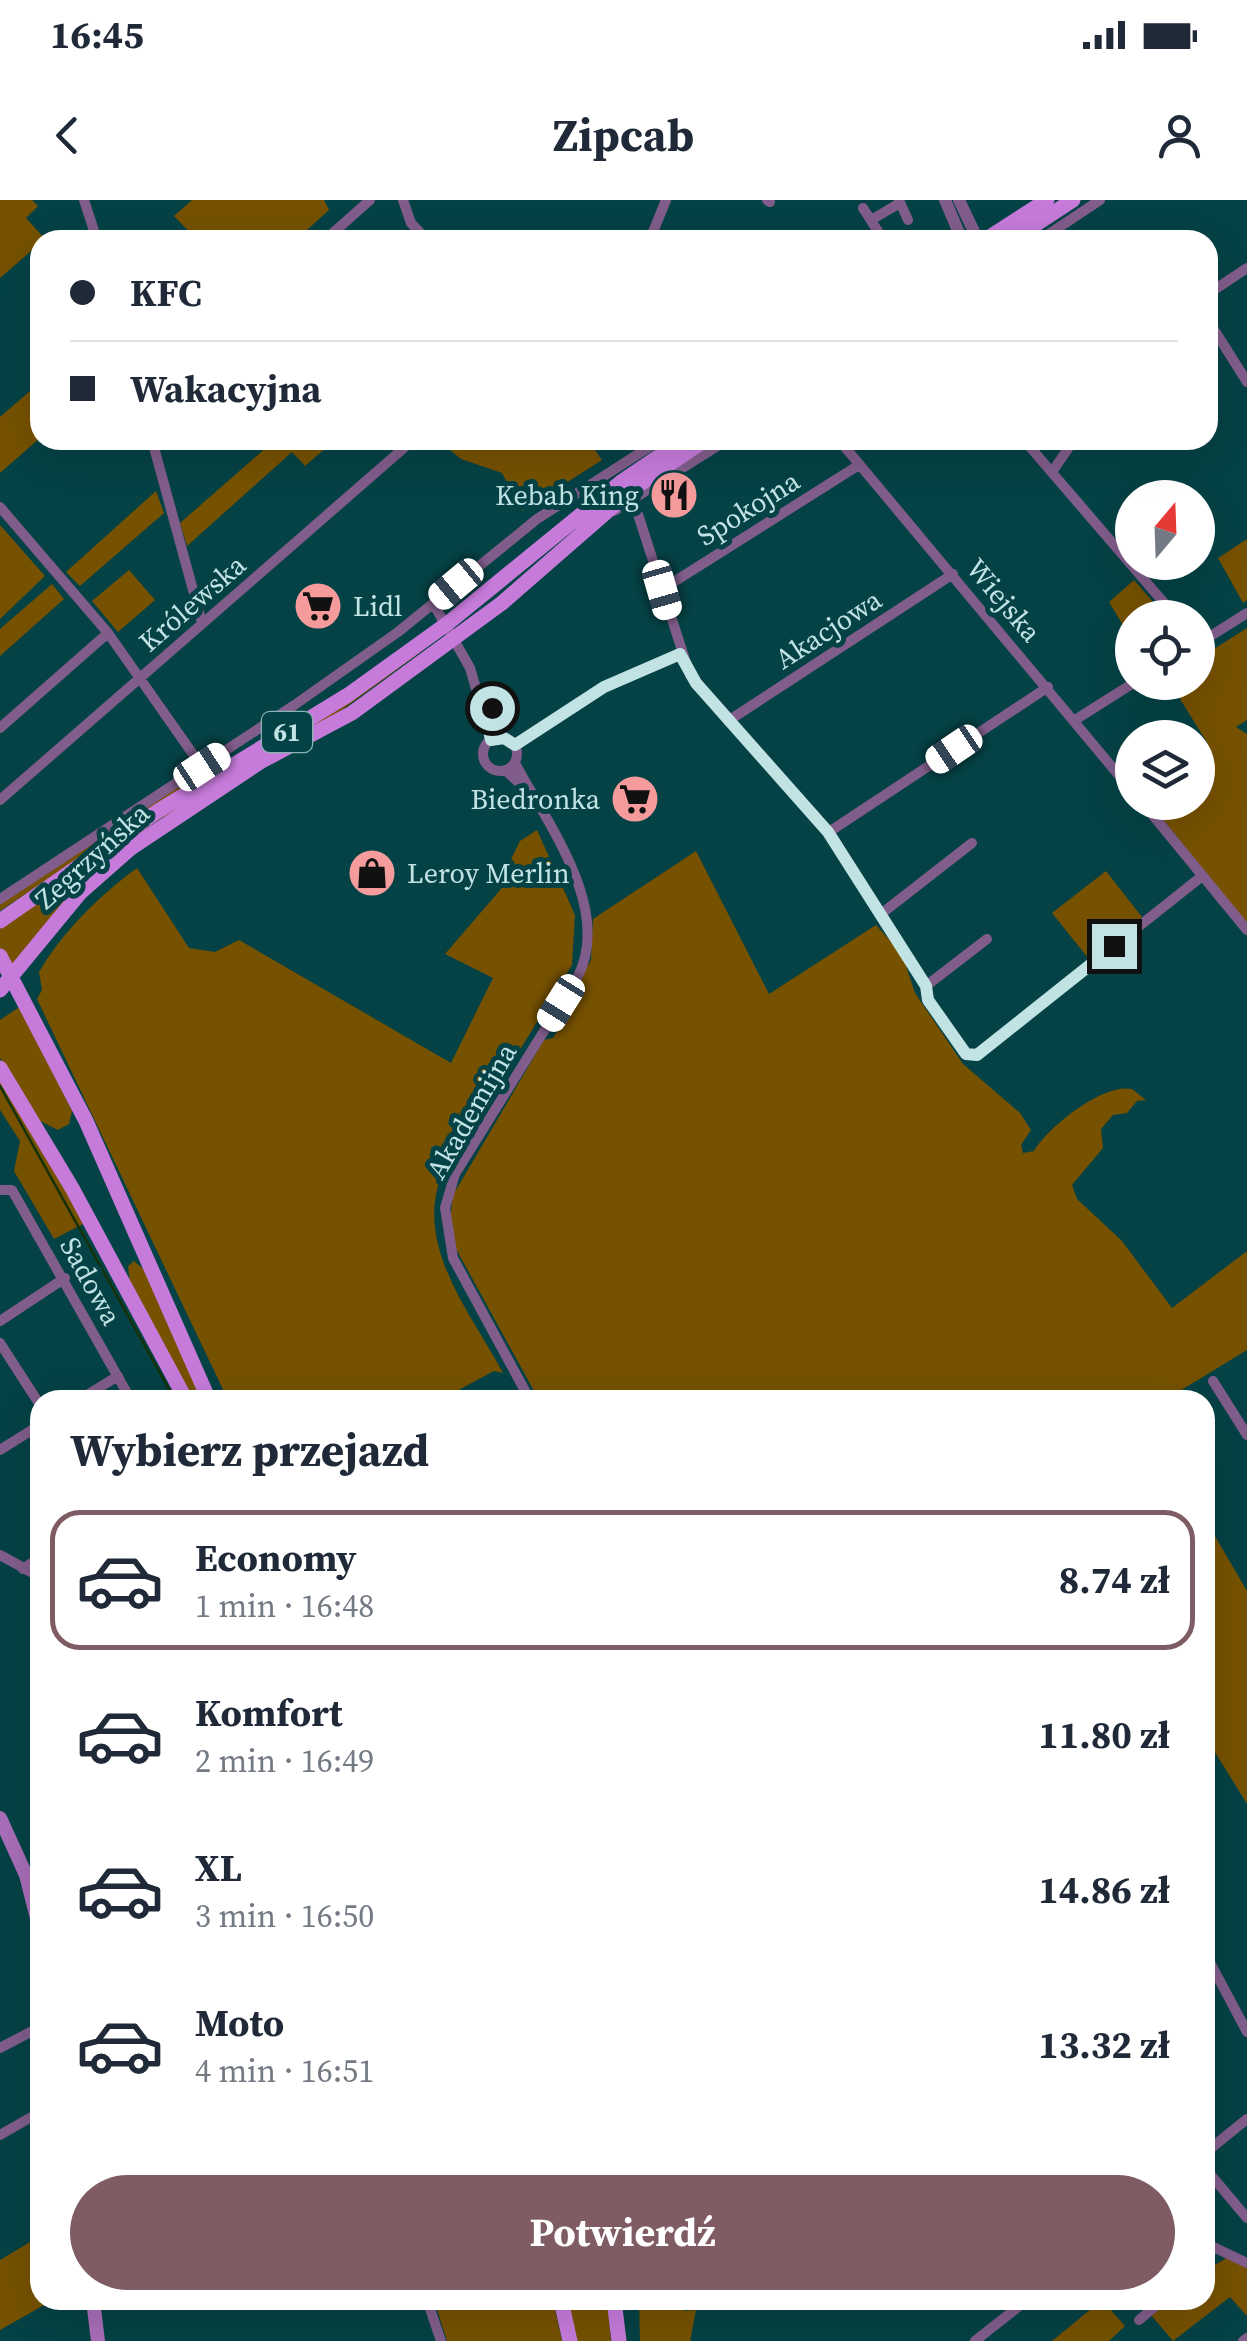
<!DOCTYPE html>
<html lang="pl">
<meta charset="utf-8">
<style>
body{margin:0;font-family:"Source Serif 4",serif;background:#f2f2f3;color:#1f2937;height:100vh;display:flex;flex-direction:column;font-size:38px;white-space:nowrap}
*{box-sizing:border-box;margin:0}
p{font-size:32px;color:#747a83}
.icon{flex:none;width:55px;height:55px;fill:none;stroke:currentColor;stroke-width:2;stroke-linecap:round;stroke-linejoin:round}
.map{position:relative;flex:1;overflow:hidden}
.side{position:absolute;left:30px;top:1190px;width:1185px;height:920px;display:flex;flex-direction:column;background:#fff;border-radius:30px;box-shadow:0 10px 40px #0002}
.side>*{flex:none}
.top-card{position:absolute;left:30px;top:30px;width:1188px;height:220px;border-radius:30px;box-shadow:0 10px 40px #0002;display:grid;align-content:center;height:220px;padding:0 40px;background:#fff}
.needle{width:65px;rotate:19deg}
.buttons{position:absolute;left:1115px;top:280px;display:grid;gap:20px}
.buttons a{display:grid;place-items:center;width:100px;height:100px;border-radius:50%;background:#fff;box-shadow:0 10px 40px #0002;font-size:50px}
.end{position:absolute;width:45px;height:45px;margin:-22px;border:12px solid #c1e3e4;background:#111;box-shadow:0 0 0 5px #111}
.from{border-radius:50%}
.car{position:absolute;width:30px;height:60px;margin:-30px -15px;border-radius:12px;box-shadow:0 0 8px 2px #0007;background:linear-gradient(#fff 24%,#345 0 40%,#fff 0 76%,#345 0 86%,#fff 0)}
.top-card b{display:flex;align-items:center;gap:35px;height:95px;font-size:38px}
.top-card b+b{border-top:2px solid #e0e1e3}
.top-card i{width:25px;height:25px;background:#1f2937}
ul{padding:0;list-style:none}
li{display:flex;align-items:center;gap:30px;height:140px;margin:0 20px 15px;padding:0 20px;border:5px solid transparent;border-radius:30px}
li div{flex:1}
li b{display:block;font-size:38px}
li em{font-style:normal;font-weight:700}
li.current{border-color:#7f5c64}
li>.icon{width:90px;height:90px;stroke-width:1.5}
h2{padding:0 40px;font-size:45px;line-height:120px}
.primary-button{display:flex;gap:20px;margin-top:auto;padding:20px 40px}
.primary-button a{flex:1;height:115px;border-radius:60px;background:#7f5c64;color:#fff;font-size:40px;font-weight:700;line-height:115px;text-align:center}
.status{display:flex;justify-content:space-between;align-items:center;height:70px;padding:0 50px;background:#fff;direction:ltr}
.status svg{height:28px;fill:currentColor}
header{display:flex;justify-content:space-between;align-items:center;height:130px;padding:0 40px;background:#fff;font-size:45px;font-weight:700}
.map>svg:first-child{display:block}
.green{fill:#765100}
.lines{fill:none;stroke-linecap:round;stroke-linejoin:round}
.stream{stroke:#14320a;stroke-width:2.5}
.minor{stroke:#815d8b;stroke-width:10}
.tertiary{stroke:#815d8b;stroke-width:12}
.secondary{stroke:#a86eb8;stroke-width:14}
.primary{stroke:#c67bdb;stroke-width:15}
.route{stroke:#c1e3e4;stroke-width:12}
.labels{text-anchor:middle;dominant-baseline:central;stroke-width:10;stroke-linejoin:round;paint-order:stroke}
.shield{fill:#054245;stroke:#89b3b4;stroke-width:2.5}
.shield-label{font-size:25px;font-weight:bold;fill:#c1e3e4}
.poi-label{font-size:28px;fill:#c1e3e4;stroke:#054245;text-anchor:end}
.street-label{font-size:28px;fill:#c1e3e4;stroke:#054245}
</style>
<div class="status"><b>16:45</b><svg viewBox="0 0 49 12"><path d="M0 12V9h3v3zM5 12V6h3v6zM10 12V3h3v9zM15 12V0h3v12zM26 1h20v11H26zM47 4h2v5h-2z"/></svg></div>
<header><svg class="icon" aria-label="back" viewBox="0 0 24 24"><path d="M15 5l-7 7 7 7"/></svg>Zipcab<svg class="icon" aria-label="person" viewBox="0 0 24 24"><circle cx="12" cy="8" r="4"/><path d="M4 21q1-7 8-7t8 7"/></svg></header>
<div class="map">
<svg width="1247" height="2141" viewBox="0 0 1247 2141">
<rect width="100%" height="100%" fill="#054245"/>
<path class="green" d="M0 0H32L38 6 26 18 45 39 0 78Z
M192 0H324L329 10 296 40H197L174 16Z
M40 190V238L0 273V217L30 191Z
M275 240H335L305 266 292 252 187 346 180 323Z
M438 240H588L602 260 522 311 502 273 461 259Z
M156 291 164 313 80 386 66 372Z
M0 325 45 376 0 419Z
M1247 339V400L1243 403 1218 358Z
M129 370 155 400 118 432 92 401Z
M1134 380 1166 417 1132 418V440L1109 402Z
M52 384 64 399 0 456V429Z
M1247 428V520L1236 527 1247 534V725L1150 603 1198 602V551L1208 544 1170 483 1198 482V459Z
M425 449 339 512 152 624 76 689 11 765 0 749V729L166 612Z
M197 572 200 577 0 711V702Z
M537 630 575 715 572 765 440 980C416 1048 472 1115 503 1173L494 1171 440 1200H228L37 799 42 790 39 772C63 731 99 696 137 668L189 748 215 752 239 740 451 863 493 778 445 754 513 675 508 665 520 641Z
M696 651 769 794 876 725 902 754 915 793 963 864 1020 913 1031 930 1021 945 1023 953 1034 951C1048 927 1103 883 1132 889L1146 900 1137 901 1127 913 1113 915 1101 929 1103 948 1072 985 1077 999 1122 1041 1172 1108 1247 1051V1150L1165 1200H539L455 1047 450 1020 453 995 544 840 553 838 558 830 556 822 591 760 593 719Z
M1106 671 1142 717 1089 759 1052 713Z
M21 806 72 911 69 924 58 930 38 920 0 858V820Z
M0 878 85 1023 54 1039 14 971 20 941 0 910Z
M134 1061 147 1072 205 1200H193L130 1083 128 1066Z
M1205 1319 1247 1391V1604L1205 1536Z
M40 2036V2100H53L0 2130V2060Z
M1228 2057 1247 2066V2116L1230 2097 1173 2141 1151 2115 1169 2100H1205V2071Z
M434 2100H553L562 2141H447Z
M567 2100H607L611 2141H575Z
M639 2100H682L684 2111 696 2110 690 2141H640Z
M1102 2100 1125 2126 1109 2141H1052Z"/>
<g class="lines">
<path class="stream" d="M0 886 175 1200"/>
<path class="minor" d="M84 0 97 40
M403 0 411 23 427 40
M767 0 770 2
M899 0 908 20
M863 8 879 33
M871 20 900 3
M325 40 370 0
M643 40 653 32 666 0
M1040 40 1100 0
M1208 94 1247 68
M1208 120 1247 182
M152 240 202 423
M839 240 1132 591
M1024 240 1177 418
M1052 272 1074 240
M634 302 690 475 829 632 926 786 928 800 966 854 977 855 1201 677
M0 307 108 433 202 567
M614 311 727 240
M661 390 859 265
M433 403 470 468 491 540
M1198 444 1247 413
M482 498 504 538
M1075 520 1135 482
M728 521 953 374
M0 528 108 433
M483 554a17 17 0 1 1 34 0a17 17 0 1 1-34 0Z
M515 545 604 487 681 455
M515 563C546 622 614 709 577 778L455 974 445 1008 453 1058 530 1200
M505 570 529 592
M0 600 413 240
M1142 602 1247 730
M829 632 1048 487
M0 699 293 506 398 432 537 319 660 240
M881 714 972 643
M926 786 987 739
M0 990H12L131 1200
M0 1121 65 1078
M0 1143 40 1205
M1213 1181 1247 1235
M79 1200 118 1176
M0 1250 40 1225
M0 1355 40 1377
M23 1369 40 1357
M1205 1753 1247 1832
M0 1848 40 1827
M0 1935 40 1912
M1205 1953 1247 1919
M1205 1968 1247 2018
M1205 2043 1247 2063
M1205 2065 1213 2047
M427 2100 441 2141
M1139 2120 1163 2100
M975 2141 1027 2100
M1243 2141 1247 2138"/>
<path class="tertiary" d="M945 0 962 40
M959 0 978 40"/>
<path class="secondary" d="M0 1618 26 1675 40 1730
M93 2100 98 2141"/>
<path class="primary" d="M985 40 1047 0
M1012 40 1073 0
M0 721 158 611 348 495 448 423 621 282 683 240
M0 756 86 921 209 1200
M0 790 80 693 131 648 260 562 352 513 502 403 634 288 705 240
M0 868 72 988 186 1200
M561 2100 570 2141
M614 2100 619 2141"/>
</g>
<g class="lines">
<path class="route" d="M492 508 482 497 491 540 504 538 515 545 604 487 680 454 696 483 828 632 926 786 928 800 966 854 977 855 1114 746"/>
</g>
<defs>
<g id="restaurant-disc" transform="scale(2.5)"><circle r="9.5" fill="#f59b9c" stroke="#054245"/><path d="M-5-6h1v4h1v-4h1v4h1v-4h1v5L-1.5 .5V6h-2V.5L-5-1ZM5-6V6H3V1.5H1.5Q1.5-4 5-6Z" fill="#111"/></g>
<g id="supermarket-disc" transform="scale(2.5)"><circle r="9.5" fill="#f59b9c" stroke="#054245"/><path d="M-6-5.5h2.5l.6 2H6L4.5 2H-2.5L-4.4-4H-6ZM-1.5 3.2a1.3 1.3 0 1 0 .1 0ZM3 3.2a1.3 1.3 0 1 0 .1 0Z" fill="#111"/></g>
<g id="shop-disc" transform="scale(2.5)"><circle r="9.5" fill="#f59b9c" stroke="#054245"/><path d="M-5-2.5h2.3a2.7 3.5 0 0 1 5.4 0H5L5.5 6h-11ZM-1.5-2.5h3a1.5 2.3 0 0 0-3 0Z" fill="#111"/></g>
</defs>
<g fill-rule="evenodd">
<use href="#restaurant-disc" x="674" y="295"/>
<use href="#supermarket-disc" x="318" y="406"/>
<use href="#supermarket-disc" x="635" y="599"/>
<use href="#shop-disc" x="372" y="673"/>
</g>
<g class="labels">
<rect class="shield" x="262" y="512" width="50" height="40" rx="8"/>
<g class="shield-label">
<text x="287" y="532">61</text>
</g>
<g class="poi-label">
<text x="639" y="295">Kebab King</text>
<text x="353" y="406" text-anchor="start">Lidl</text>
<text x="600" y="599">Biedronka</text>
<text x="407" y="673" text-anchor="start">Leroy Merlin</text>
</g>
<g class="street-label">
<text transform="translate(748 308) rotate(-32)">Spokojna</text>
<text transform="translate(1004 400) rotate(50)">Wiejska</text>
<text transform="translate(192 403) rotate(-41)">Królewska</text>
<text transform="translate(828 429) rotate(-33)">Akacjowa</text>
<text transform="translate(92 656) rotate(-42)">Zegrzyńska</text>
<text transform="translate(471 911) rotate(-60)">Akademijna</text>
<text transform="translate(91 1081) rotate(61)">Sadowa</text>
</g>
</g>
</svg>
<div class="buttons">
<a><svg class="needle" viewBox="-14 -14 28 28"><path d="M0-13l5 13h-10z" fill="#e53935"/><path d="M0 13l5-13h-10z" fill="#747a83"/></svg></a>
<a><svg class="icon" aria-label="locate" viewBox="0 0 24 24"><circle cx="12" cy="12" r="6"/><path d="M12 2v4M12 18v4M2 12h4M18 12h4"/></svg></a>
<a><svg class="icon" aria-label="layers" viewBox="0 0 24 24"><path d="M12 4l9 5-9 5-9-5zM3 14l9 5 9-5"/></svg></a>
</div>
<i class="end from" style="left:492px;top:508px"></i>
<i class="end" style="left:1114px;top:746px"></i>
<i class="car" style="left:456px;top:384px;rotate:230deg"></i>
<i class="car" style="left:662px;top:390px;rotate:164deg"></i>
<i class="car" style="left:954px;top:549px;rotate:236deg"></i>
<i class="car" style="left:202px;top:567px;rotate:57deg"></i>
<i class="car" style="left:561px;top:803px;rotate:212deg"></i>
<div class="top-card">
<b><i class="from"></i>KFC</b>
<b><i></i>Wakacyjna</b>
</div>
<section class="side">
<h2>Wybierz przejazd</h2>
<ul>
<li class="current"><svg class="icon" aria-label="car" viewBox="0 0 24 24"><path d="M5 17H2v-5l4-1 3-4h7l3 4 3 1v5h-3M9 17h6M6 11h13"/><circle cx="7" cy="17" r="2"/><circle cx="17" cy="17" r="2"/></svg><div><b>Economy</b><p>1 min · 16:48</p></div><em>8.74 zł</em></li>
<li><svg class="icon" aria-label="car" viewBox="0 0 24 24"><path d="M5 17H2v-5l4-1 3-4h7l3 4 3 1v5h-3M9 17h6M6 11h13"/><circle cx="7" cy="17" r="2"/><circle cx="17" cy="17" r="2"/></svg><div><b>Komfort</b><p>2 min · 16:49</p></div><em>11.80 zł</em></li>
<li><svg class="icon" aria-label="car" viewBox="0 0 24 24"><path d="M5 17H2v-5l4-1 3-4h7l3 4 3 1v5h-3M9 17h6M6 11h13"/><circle cx="7" cy="17" r="2"/><circle cx="17" cy="17" r="2"/></svg><div><b>XL</b><p>3 min · 16:50</p></div><em>14.86 zł</em></li>
<li><svg class="icon" aria-label="car" viewBox="0 0 24 24"><path d="M5 17H2v-5l4-1 3-4h7l3 4 3 1v5h-3M9 17h6M6 11h13"/><circle cx="7" cy="17" r="2"/><circle cx="17" cy="17" r="2"/></svg><div><b>Moto</b><p>4 min · 16:51</p></div><em>13.32 zł</em></li>
</ul>
<div class="primary-button"><a>Potwierdź</a></div>
</section>
</div>
